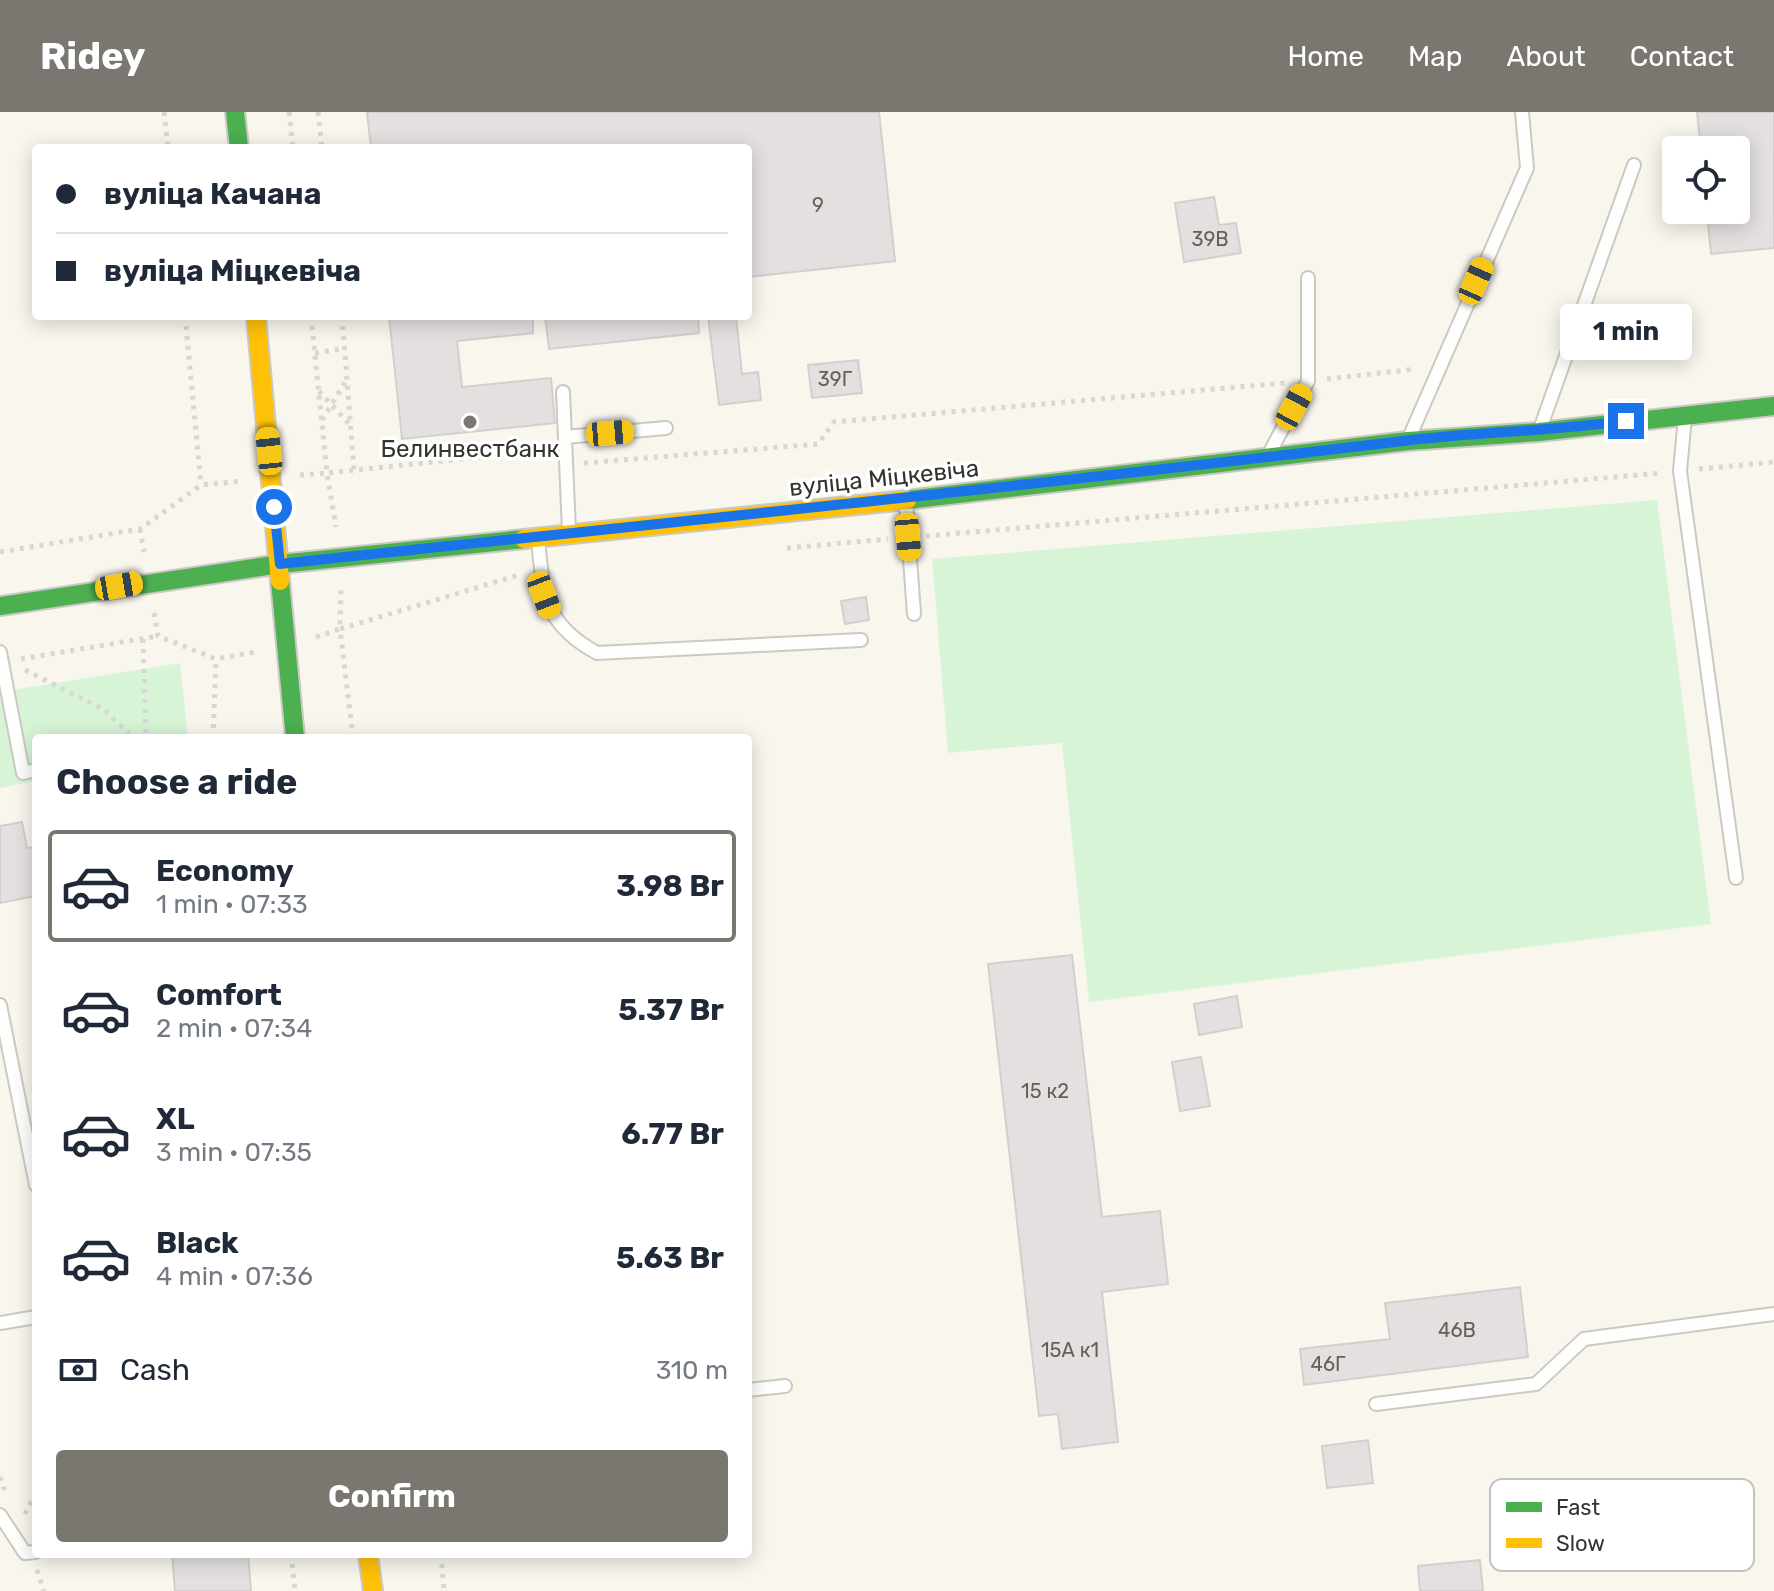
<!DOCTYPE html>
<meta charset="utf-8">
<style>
body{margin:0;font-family:Rubik,sans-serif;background:#f2f2f3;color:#1f2937;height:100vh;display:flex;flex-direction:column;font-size:30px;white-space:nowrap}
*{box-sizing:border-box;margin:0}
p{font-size:26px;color:#747a83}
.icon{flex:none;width:44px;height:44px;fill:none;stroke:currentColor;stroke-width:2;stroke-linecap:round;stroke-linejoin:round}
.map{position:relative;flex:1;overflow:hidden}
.drawer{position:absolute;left:32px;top:622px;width:720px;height:824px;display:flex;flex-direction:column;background:#fff;border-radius:8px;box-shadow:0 4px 20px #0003}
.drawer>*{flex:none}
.guide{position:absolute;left:32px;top:32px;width:720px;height:176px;border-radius:8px;box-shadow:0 4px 20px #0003;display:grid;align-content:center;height:176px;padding:0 24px;background:#fff}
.controls{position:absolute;left:1662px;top:24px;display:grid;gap:16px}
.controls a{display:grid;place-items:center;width:88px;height:88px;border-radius:8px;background:#fff;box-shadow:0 4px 20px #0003;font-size:40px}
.end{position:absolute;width:36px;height:36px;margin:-18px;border:10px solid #1a73e8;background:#fff;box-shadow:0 0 0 4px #fff}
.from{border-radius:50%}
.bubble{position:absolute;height:56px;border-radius:8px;background:#fff;box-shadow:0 4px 20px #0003;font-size:26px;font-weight:700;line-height:56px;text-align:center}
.car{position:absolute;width:24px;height:48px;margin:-24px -12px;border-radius:10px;box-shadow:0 0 6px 2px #0007;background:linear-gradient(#f5c518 24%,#345 0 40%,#f5c518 0 76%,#345 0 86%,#f5c518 0)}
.guide b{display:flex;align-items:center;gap:28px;height:76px;font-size:30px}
.guide b+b{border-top:2px solid #e0e1e3}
.guide i{width:20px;height:20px;background:#1f2937}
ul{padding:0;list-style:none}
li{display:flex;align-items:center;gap:24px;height:112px;margin:0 16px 12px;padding:0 8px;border:4px solid transparent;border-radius:8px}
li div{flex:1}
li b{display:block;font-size:30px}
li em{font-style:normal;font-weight:700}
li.current{border-color:#7a7771}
li>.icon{width:72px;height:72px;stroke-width:1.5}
h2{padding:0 24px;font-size:36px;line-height:96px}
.pay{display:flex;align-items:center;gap:20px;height:88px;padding:0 24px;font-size:30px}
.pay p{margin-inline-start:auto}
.primary-button{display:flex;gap:16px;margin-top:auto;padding:16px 24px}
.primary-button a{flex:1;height:92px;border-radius:8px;background:#7a7771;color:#fff;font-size:32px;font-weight:700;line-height:92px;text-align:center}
header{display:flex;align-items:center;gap:48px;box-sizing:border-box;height:112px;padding:0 40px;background:#7a7771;color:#fff}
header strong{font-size:38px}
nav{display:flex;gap:44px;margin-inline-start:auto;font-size:28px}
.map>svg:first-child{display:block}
.green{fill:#d7f5d6}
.building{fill:#e3e0df;stroke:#d2d0cf;stroke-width:2}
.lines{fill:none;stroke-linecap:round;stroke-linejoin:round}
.lane-casing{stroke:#cbc9c3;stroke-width:16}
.fast-casing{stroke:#cbc9c3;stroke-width:22}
.slow-casing{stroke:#cbc9c3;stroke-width:22}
.path{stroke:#d9d7d5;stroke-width:5;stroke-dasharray:4 6;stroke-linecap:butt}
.lane{stroke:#fefefc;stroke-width:12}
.fast{stroke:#4caf50;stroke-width:18}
.slow{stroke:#ffc107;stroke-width:18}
.route{stroke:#1a73e8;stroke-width:10}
.poi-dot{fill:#7a7771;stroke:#fff;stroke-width:3}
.labels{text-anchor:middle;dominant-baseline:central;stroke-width:7;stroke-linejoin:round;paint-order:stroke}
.number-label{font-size:20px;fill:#62605b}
.poi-label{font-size:24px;fill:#35332d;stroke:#fff}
.street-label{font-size:24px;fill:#35332d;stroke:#fff}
.key{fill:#fff;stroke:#c2c2c0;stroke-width:2}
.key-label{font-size:22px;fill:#35332d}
</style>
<header>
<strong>Ridey</strong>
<nav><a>Home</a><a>Map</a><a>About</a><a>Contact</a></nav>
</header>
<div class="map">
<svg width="1774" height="1479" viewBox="0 0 1774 1479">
<rect width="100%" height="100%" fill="#f9f6ee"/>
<path class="green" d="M1657 388 1711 812 1089 890 1062 631 948 641 932 447Z
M180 551 188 626H36V669L0 676V580Z"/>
<path class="building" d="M367 0H879L895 149 748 165V36H371Z
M1697 0H1774V136L1711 142 1707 101 1736 98V38H1701Z
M1214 85 1219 113 1236 111 1241 141 1184 150 1175 91Z
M389 204H533V221L457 229 462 275 551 266 555 311 402 327Z
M545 204H698L699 221 549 237Z
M708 204H736L742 262 758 260 761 288 719 293Z
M858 248 862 281 812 286 808 253Z
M866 485 869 508 845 512 841 489Z
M22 710 27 736 36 735V784L0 791V714Z
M1072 843 1102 1105 1160 1099 1168 1172 1102 1180 1118 1330 1062 1337 1058 1302 1039 1304 988 852Z
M1237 884 1242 915 1199 923 1194 892Z
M1201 945 1210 994 1180 999 1172 950Z
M1520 1175 1528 1245 1304 1273 1300 1237 1390 1227 1385 1191Z
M1368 1328 1373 1371 1327 1376 1322 1334Z
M172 1442H248L251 1479H175Z
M1480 1448 1483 1479H1420L1418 1454Z"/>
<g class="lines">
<g class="lane-casing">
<path id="lane" d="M563 280 569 419
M1685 305 1680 359 1736 766
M1540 317 1634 53
M565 325 666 316
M1409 326 1527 56 1522 0
M1270 340 1308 269V166
M906 391 914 502
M538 429C544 484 544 512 597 541L861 528
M0 540 23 661 36 658
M0 893 36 1073
M0 1211 36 1205
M748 1278 785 1274
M1376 1292 1536 1272 1584 1227 1774 1202
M0 1403 25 1441 36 1440"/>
</g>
<g class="fast-casing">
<path id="fast" d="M235 0 239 36
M907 388 1408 329 1539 320 1774 294
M280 469 295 626
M0 494 280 452 524 427"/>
</g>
<g class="slow-casing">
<path id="slow" d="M256 204 280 469
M524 427 907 388
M368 1442 373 1479"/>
</g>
<path class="path" d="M164 0 168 36
M289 0 293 36
M318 0 322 36
M185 204 201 373
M311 204 327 361 548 338
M342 204 354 358
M315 241 346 236
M1327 267 1416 257
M319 279 350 313
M322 308 346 269
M584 351 818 332 834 310 1285 271
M1699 357 1774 350
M300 363 327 361 336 415
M140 417 144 440
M926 424 1662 361
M787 436 888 427
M0 440 140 417 201 373 242 369
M154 501 158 524 216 547 256 540
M316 525 340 517 341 476
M143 527 146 626
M21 547 158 524
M25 558 105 598 133 626
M213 626 216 547
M353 626 340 517 522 462
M0 1365 6 1383
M25 1402 36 1380
M291 1442 295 1479
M441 1442 444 1479
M37 1458 44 1479"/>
<use href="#lane" class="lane"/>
<use href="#fast" class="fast"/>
<use href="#slow" class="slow"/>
</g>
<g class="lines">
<path class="route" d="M274 395 280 452C654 412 1029 374 1403 329 1477 320 1552 319 1626 309"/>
</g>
<circle class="poi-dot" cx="470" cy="310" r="8"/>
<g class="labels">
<g class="number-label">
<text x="818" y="93">9</text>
<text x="1210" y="127">39В</text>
<text x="835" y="267">39Г</text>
<text x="1045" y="979">15 к2</text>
<text x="1457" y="1218">46В</text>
<text x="1070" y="1238">15А к1</text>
<text x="1328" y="1252">46Г</text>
</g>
<g class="poi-label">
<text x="470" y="337">Белинвестбанк</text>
</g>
<g class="street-label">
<text transform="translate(884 366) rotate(-6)">вуліца Міцкевіча</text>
</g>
</g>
<rect x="1490" y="1367" width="264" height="92" rx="12" class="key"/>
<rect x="1506" y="1390" width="36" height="10" fill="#4caf50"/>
<rect x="1506" y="1426" width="36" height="10" fill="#ffc107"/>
<g class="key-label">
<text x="1556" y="1403">Fast</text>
<text x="1556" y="1439">Slow</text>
</g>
</svg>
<div class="controls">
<a><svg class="icon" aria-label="locate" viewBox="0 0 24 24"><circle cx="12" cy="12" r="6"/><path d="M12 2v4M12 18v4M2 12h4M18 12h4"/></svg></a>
</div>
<i class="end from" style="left:274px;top:395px"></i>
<i class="end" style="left:1626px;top:309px"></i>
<div class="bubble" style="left:1560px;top:192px;width:132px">1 min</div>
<i class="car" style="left:1476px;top:169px;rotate:24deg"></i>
<i class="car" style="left:1294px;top:295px;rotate:28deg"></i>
<i class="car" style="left:610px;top:321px;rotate:85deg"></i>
<i class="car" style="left:269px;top:339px;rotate:354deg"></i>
<i class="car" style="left:908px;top:425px;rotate:175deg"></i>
<i class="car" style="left:119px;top:474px;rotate:80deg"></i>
<i class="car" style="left:544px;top:483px;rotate:159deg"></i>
<div class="guide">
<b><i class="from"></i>вуліца Качана</b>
<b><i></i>вуліца Міцкевіча</b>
</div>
<section class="drawer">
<h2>Choose a ride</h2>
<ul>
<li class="current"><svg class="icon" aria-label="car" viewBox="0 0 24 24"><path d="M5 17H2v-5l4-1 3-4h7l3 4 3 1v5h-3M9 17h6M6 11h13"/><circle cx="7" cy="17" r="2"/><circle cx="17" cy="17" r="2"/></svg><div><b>Economy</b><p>1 min · 07:33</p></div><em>3.98 Br</em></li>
<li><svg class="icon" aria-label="car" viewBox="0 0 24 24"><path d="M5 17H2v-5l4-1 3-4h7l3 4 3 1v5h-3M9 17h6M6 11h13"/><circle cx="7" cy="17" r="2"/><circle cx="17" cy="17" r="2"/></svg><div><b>Comfort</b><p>2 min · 07:34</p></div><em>5.37 Br</em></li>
<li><svg class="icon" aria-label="car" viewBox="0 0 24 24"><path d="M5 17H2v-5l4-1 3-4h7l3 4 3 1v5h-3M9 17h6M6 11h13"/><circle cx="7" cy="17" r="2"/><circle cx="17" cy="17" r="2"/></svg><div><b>XL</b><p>3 min · 07:35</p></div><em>6.77 Br</em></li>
<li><svg class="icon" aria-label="car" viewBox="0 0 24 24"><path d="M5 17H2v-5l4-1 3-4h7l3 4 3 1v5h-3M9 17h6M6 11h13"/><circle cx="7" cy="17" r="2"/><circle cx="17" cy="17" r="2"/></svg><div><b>Black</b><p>4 min · 07:36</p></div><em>5.63 Br</em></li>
</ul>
<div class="pay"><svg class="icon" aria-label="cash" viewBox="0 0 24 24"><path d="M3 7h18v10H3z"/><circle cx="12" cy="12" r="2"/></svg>Cash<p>310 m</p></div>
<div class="primary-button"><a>Confirm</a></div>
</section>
</div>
